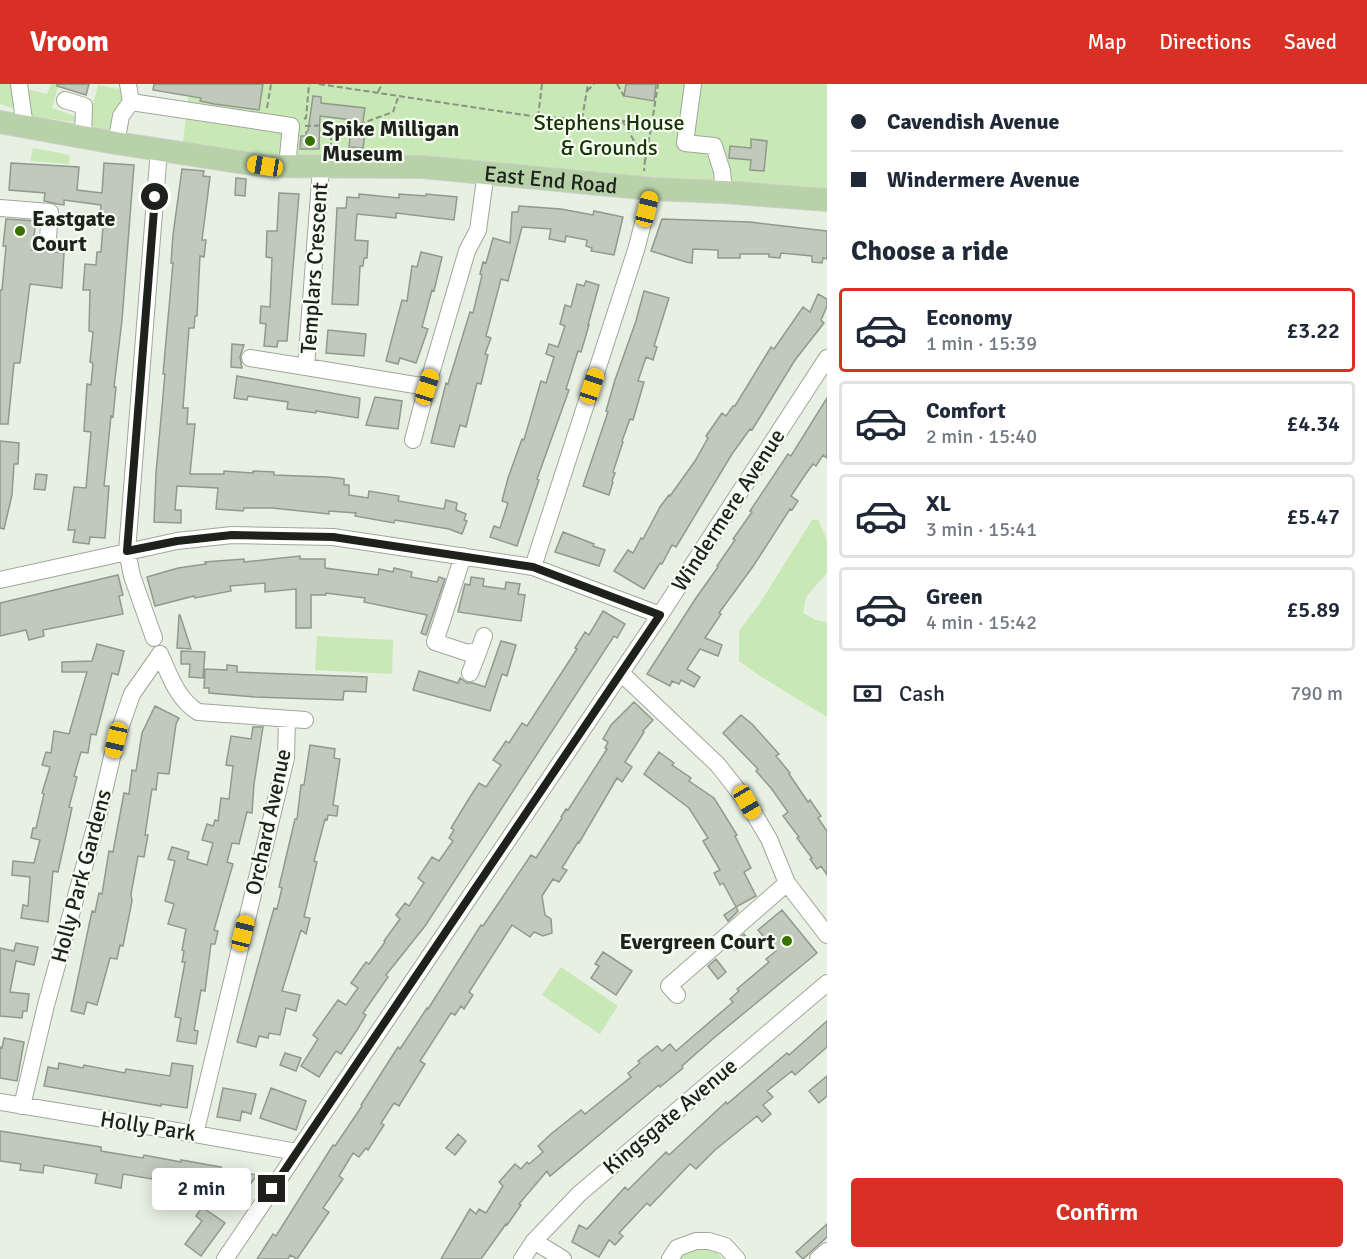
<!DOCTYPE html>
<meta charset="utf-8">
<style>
body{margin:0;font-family:Signika,sans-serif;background:#f2f2f3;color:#1f2937;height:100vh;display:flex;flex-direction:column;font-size:22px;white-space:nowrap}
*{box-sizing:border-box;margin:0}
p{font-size:20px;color:#747a83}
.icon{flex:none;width:33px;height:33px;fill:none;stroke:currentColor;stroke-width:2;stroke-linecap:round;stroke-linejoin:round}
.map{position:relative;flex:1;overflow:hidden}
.panel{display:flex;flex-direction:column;background:#fff;width:540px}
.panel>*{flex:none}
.hud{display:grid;align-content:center;height:132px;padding:0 24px;background:#fff}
.end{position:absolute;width:27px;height:27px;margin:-14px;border:8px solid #1e211c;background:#fff;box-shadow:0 0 0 3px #fff}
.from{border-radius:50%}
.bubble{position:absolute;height:42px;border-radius:6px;background:#fff;box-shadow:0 3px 15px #0003;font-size:20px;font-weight:600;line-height:42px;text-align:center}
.car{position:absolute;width:18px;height:36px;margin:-18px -9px;border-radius:8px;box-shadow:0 0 4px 2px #0007;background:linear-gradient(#f5c518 24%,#345 0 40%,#f5c518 0 76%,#345 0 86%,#f5c518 0)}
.hud b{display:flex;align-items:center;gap:21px;height:57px;font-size:22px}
.hud b+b{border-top:2px solid #e0e1e3}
.hud i{width:15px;height:15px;background:#1f2937}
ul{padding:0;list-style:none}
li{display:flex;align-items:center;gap:18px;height:84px;margin:0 12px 9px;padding:0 12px;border:3px solid #e0e1e3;border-radius:6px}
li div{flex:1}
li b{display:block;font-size:22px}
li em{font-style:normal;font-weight:600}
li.active{border-color:#d93025}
li>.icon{width:54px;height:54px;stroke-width:1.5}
h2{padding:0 24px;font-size:27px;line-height:72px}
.pay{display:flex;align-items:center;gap:15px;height:66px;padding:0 24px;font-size:22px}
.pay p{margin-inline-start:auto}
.primary-button{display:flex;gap:12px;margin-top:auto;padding:12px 24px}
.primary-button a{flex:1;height:69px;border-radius:6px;background:#d93025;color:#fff;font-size:24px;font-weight:600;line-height:69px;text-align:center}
header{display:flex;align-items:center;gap:36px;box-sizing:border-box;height:84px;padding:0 30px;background:#d93025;color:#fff}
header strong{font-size:28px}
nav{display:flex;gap:33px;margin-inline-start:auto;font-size:21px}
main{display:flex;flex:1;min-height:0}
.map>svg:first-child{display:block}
.green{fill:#c8e9b6}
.building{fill:#c0c9bc;stroke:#90998c;stroke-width:1.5}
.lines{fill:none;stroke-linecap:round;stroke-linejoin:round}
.minor-casing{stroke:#9fa79a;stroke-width:18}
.major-casing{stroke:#cececd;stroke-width:24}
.path{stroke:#8b9187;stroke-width:2;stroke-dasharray:6 3;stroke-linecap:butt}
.minor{stroke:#fff;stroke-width:16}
.major{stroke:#b7d1a8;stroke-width:22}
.route{stroke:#1e211c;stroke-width:8}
.poi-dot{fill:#397100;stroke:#f4fdef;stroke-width:2}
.labels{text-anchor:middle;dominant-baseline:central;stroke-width:4.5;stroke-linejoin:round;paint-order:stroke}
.park-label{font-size:22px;fill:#193108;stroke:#f4fdef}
.poi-label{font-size:22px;font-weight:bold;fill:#1e211c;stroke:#f4fdef;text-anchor:start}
.street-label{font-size:22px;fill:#1e211c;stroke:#f4fdef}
</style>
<header>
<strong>Vroom</strong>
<nav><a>Map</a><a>Directions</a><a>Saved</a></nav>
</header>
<main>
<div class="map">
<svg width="827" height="1175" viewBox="0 0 827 1175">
<rect width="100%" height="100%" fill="#e7f0e2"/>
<path class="green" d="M0 0H18L15 25 0 20Z
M51 0H59L52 24 78 33 81 39 31 32 27 5 47 10Z
M190 0H827V115L182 66Z
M98 1 119 5 127 18 112 47 87 42Z
M33 64 70 71 69 80 30 77Z
M812 436H818L827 456V489L806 513 803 529 816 536 827 538V633L760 592 739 577V547L760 519Z
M317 552 393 556 392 590 315 586Z
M561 883 618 922 600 950 542 911Z
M690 1162 715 1166 723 1175H673Z"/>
<path class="building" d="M57 0H89L86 11 57 2Z
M154 0H263L259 26 214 20 200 17 201 14 153 6Z
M626 0H656L654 17 624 12Z
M313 12 321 13V19L365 24 362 43H366L363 64 349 63 352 36 320 32 319 65H300L301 52H306V48L308 47Z
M751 55 767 57 764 87 750 86 751 76 729 74 730 62 751 64Z
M11 79 79 83 77 106 102 109 104 79 134 81 122 236 114 303H116L113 333 111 332 104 402H109L105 454 90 453 89 460 73 458 75 446H68L74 403 86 404 91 348 84 347 87 300 91 301 93 279 90 278 93 248 89 247 90 206H83L85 180 96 181 97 168H101L103 142H99L101 121 64 116V121L57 120 44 117 45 109 9 106Z
M182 85 204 87 203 92 210 93 202 156H206L204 173 200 172 197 232H195L194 244H189L183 324H188L187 340H195L190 390H224V387L253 389V387L274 388V391L328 393 344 395V401H349V411L368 414 369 407 399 412 398 417 444 425 446 416 457 419 456 426 466 430 464 436 467 437 462 450 449 445 395 436 394 439 355 432 356 429 329 427V430L272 424H244L243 427 216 425 218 404 177 402 175 426H181V439L154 438 156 389 165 290H163L173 179H171L173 151Z
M236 94 246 95 245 112 235 111Z
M279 109 299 110 287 257H278L277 263 264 262 266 240 260 239 261 222 270 223 272 174 266 173 267 147H277Z
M359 110 399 114V110L426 112V110L457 113 454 136 396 129V134L357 130 355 156 368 157 367 174H364L363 182H360L358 221 332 220 337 124H346L347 113 359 114Z
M519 122 561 125 593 131 594 127 623 133 614 171 591 167 592 164 586 162 587 156 566 152 565 158 549 155 551 145 522 143 508 197 501 195 486 252 491 254 485 270 488 271 481 300 477 299 466 343 460 341 454 363 431 359 446 299 448 300 470 228 473 229 482 191 480 190 483 178 486 179 493 154 510 159 512 128H518Z
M6 135 36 137 32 166 64 169 62 204 30 200 20 279H14L8 340H0V206H2L6 162H3Z
M662 135 750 138 827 147V175L823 174 822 179 812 178V172L781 169 780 174 769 173V170H740V174H718V166L693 165 692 179 686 178 651 167Z
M421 168 442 173 434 207 432 206 422 243 428 245 416 279 400 274 398 280 386 277 402 216 407 217 412 182 417 183Z
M586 197 599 201 588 241H589L581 268 578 267 566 305 569 306 537 395 539 396 517 462 490 453 494 442 500 444 508 419 502 417 508 394 522 355 524 356 541 297 546 299 554 273 546 270 549 260 558 263 565 242 560 240 565 221 571 223 577 200 584 202Z
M644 207 669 214 654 262 657 263 653 276 646 273 638 297 644 298 633 336 630 335 622 357 623 358 613 388 615 389 612 397 613 398 609 411 583 402 608 328 606 327 615 296 636 237Z
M818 210 827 215V222L821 236 824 239 795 276 752 346 750 345 732 370 676 463 672 461 662 480 660 479 644 505 614 487 628 466 633 469 641 454 643 455 660 423 669 411 670 412 695 377 708 354 706 352 722 329 726 332 733 322H735L771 263 774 265 803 223 810 228Z
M328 246 366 250 364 272 326 269Z
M232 260 244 261 240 273 242 284 231 283Z
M237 292 360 314 358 334 316 327V329L287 325 288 318 267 315 248 312 247 316 234 314Z
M375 313 402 317 398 345 366 341Z
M827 314V374L823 371 816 382 813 380 805 391 791 412 798 417 792 426 790 425 754 481 719 529 721 530 705 554 722 561 718 572 700 565 687 585 700 593 694 603 681 596 679 600 672 597 670 602 647 590 696 514 718 483 717 482 735 456 733 455 752 428 750 427 788 370 791 372Z
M0 357 19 359 18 380H14L12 411 4 445 0 444Z
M36 390 47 391 45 406 34 405Z
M563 448 594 460 593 462 605 466 599 482 555 468Z
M300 472V475H325V484L378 491 379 485 393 488 394 484 412 488 411 493 437 498 439 493 445 495 426 551 421 549 427 531 364 518 365 514 326 509V511H311V544H296V505L265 508V499L230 502 231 507 195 514 194 512 155 522 147 493 178 484 206 480 205 478 244 475V478Z
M118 491 123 511 119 512 123 530 43 546 44 552 29 556 26 546 0 552V519Z
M471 493 484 495 483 502 505 505 506 498 520 500 518 510 525 511 521 537 458 528 465 500 470 501Z
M603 527 625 540 617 554 614 552 425 842 386 891 388 893 363 929 366 931 357 946 341 970 336 967 319 993 301 982 318 955 313 951 338 916 346 921 358 904 351 899 366 878 369 880 385 858 384 857 400 835 396 831 405 819 409 822 424 799 418 794 432 773 439 777 453 757 449 754 454 746 451 744 470 713 479 699 486 703 501 681 493 676 506 657 509 659 522 639 527 642 577 565 575 564 585 548 589 551Z
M179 531H180L191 565 177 564Z
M501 557 516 561 507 592 502 590 490 627 413 606 419 587 458 599 460 594 467 599H473L485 603Z
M97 560 124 567 118 591 112 589 96 651 91 650 88 669 81 668 74 692 77 693 69 723 72 724 58 788 53 787 48 838 21 834 23 821 28 822 30 793 12 791 13 777 34 779 40 756 31 754 33 744H36L44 710 42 709 50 683 42 681 46 668 51 669 54 647 69 650 87 588H62V578L92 577Z
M181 567 205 568 203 594 189 593 190 580H181Z
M227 581 237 582V588L367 593 366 608 344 607 343 616 255 613 209 609V604H204L205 585 227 586Z
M634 618 653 636 643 647 644 648 625 678 632 683 622 698 617 694 579 759 578 758 562 784 567 786 559 798 553 795 542 812 545 831 551 835 552 849 543 852 534 848 530 853 512 841 469 908 473 911 464 925 461 922 455 931 451 929 420 977 425 980 399 1022 394 1019 381 1039 384 1041 368 1066 366 1064 359 1073 353 1069 339 1092 343 1095 323 1124 329 1128 297 1175 290 1171 288 1175H257L273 1150 276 1152 333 1061 335 1062 362 1022 361 1021 398 963 400 965 427 924 428 925 481 841 483 842 531 771 536 774 562 734 561 733 566 725 568 726 607 665 605 664 608 658 603 655 611 641Z
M155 622 179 634 176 640 169 690 158 689 156 706 152 705 145 751H148L144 773 138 772 131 810 132 817 123 862 120 861 117 875 110 874 97 921 87 918 84 930 71 927 92 827 95 828 99 809 102 810 109 767 113 768 124 709 129 710 132 686 136 687 142 649Z
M741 631 752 640 779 670 776 672 790 689 789 690 808 718 810 716 821 732 818 734 827 747V791L821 782 817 785 810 775 812 774 797 754 799 753 783 732 788 728 771 704 756 687 758 685 723 649Z
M253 643H263L254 700 252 729 247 728 239 760 232 759 227 778 233 780 214 846 218 847 215 860H211L205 907 201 906 194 946 198 947 196 960 177 957 181 934 175 933 185 878H182L184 867 182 866 186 845 168 840 174 820 165 817 175 777 168 775 172 763 189 768 187 775 207 781 213 759 202 756 207 740 213 742 215 736 218 737 221 714 229 715 233 682 226 681 231 652 251 655Z
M310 661 335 665 334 674 340 675 333 721 338 722 337 732 328 731 327 736 325 735 314 777 317 778 304 833 310 834 306 850 301 846 282 907 300 911 296 927 286 924 280 951 269 949 268 954 259 952 256 963 237 958 274 824 277 825 282 804 279 803 295 735H297L301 701H304Z
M659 668 674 679 672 681 691 694 689 697 714 714 737 751 735 752 751 784 744 788 756 812 754 813 736 823 723 799 720 801 714 789 720 786 703 757 708 754 689 724 644 690Z
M736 823 738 827 728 837 724 831Z
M782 826 817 869 715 953 682 982 683 984 660 1003 659 1001 550 1092 547 1087 519 1120 521 1121 507 1141 506 1140 481 1175H441L470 1125 476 1130 479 1125 486 1129 503 1102 499 1098 515 1080 521 1085 527 1078 529 1080 543 1068 538 1062 551 1050 581 1026 585 1030 631 993 628 989 640 979 638 977 657 962 662 967 670 960 676 967 733 918 730 915 739 907 737 905 769 878 766 875 776 867 758 846Z
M744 850 748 855 735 866 731 862Z
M16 859 38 863 34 881 16 877 10 908 29 910 27 927H23L22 934 0 932V864L14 867Z
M603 868 632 887 616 911 591 894 599 882 595 880Z
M716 875 726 888 718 895 708 882Z
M827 937V963L795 991 792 987 767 1007 773 1013 763 1021 771 1030 762 1038 757 1032 715 1066 696 1085 690 1080 650 1122 647 1119 619 1149 623 1152 615 1161 609 1156 599 1173 572 1158 579 1141 587 1145 625 1103 628 1106 666 1068 669 1071 726 1018 727 1020 787 969 789 971Z
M4 954 24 958 17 997 0 994V963L2 964Z
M285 969 301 974 296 987 280 981Z
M59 979 83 984 84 981 125 989 126 985 170 992 172 979 193 982 187 1024 161 1020V1022L44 1002 48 983 58 985Z
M827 992V1012L819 1019 809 1007Z
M223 1004 256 1010 251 1030 242 1027 240 1037 217 1033Z
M271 1004 306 1017 296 1046 260 1034Z
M0 1047 101 1063V1067L143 1074 144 1071 181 1078V1076L221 1083 220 1085 257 1091 239 1116 225 1108 177 1100 178 1095 153 1091 152 1095 123 1090 121 1104 95 1099 97 1090 44 1081 43 1089 20 1086 21 1080 0 1077Z
M458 1050 466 1057 455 1071 446 1064Z
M202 1123 225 1139 201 1172 185 1160 202 1137 196 1132Z
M827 1140V1153L803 1175 796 1168Z"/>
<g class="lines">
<g class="minor-casing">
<path id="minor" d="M19 0 25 43
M693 0 685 59 714 62 722 87 724 108
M65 16 84 22 83 54
M131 18 291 42 287 82
M116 59 121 32 131 18 128 0
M321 84 306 283 427 303 413 356
M0 124 50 128 48 154
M250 274 306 283
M427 303 467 167 478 146 486 88
M463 472 435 558 468 569 479 566 484 552
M533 483 636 166 652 105
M0 496 177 457 232 451 333 453 533 483 660 531
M154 554 132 492 127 467 159 66
M160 570C170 592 177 615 198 628L305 636
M470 589 479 566
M621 589 718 681 747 718 769 755 787 799 827 851
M677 911 669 902 787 799
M0 1018 195 1050 297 1068
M22 1022 46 921 99 729 116 656 132 610 160 570
M195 1050 286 674 287 635
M534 1157 563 1175
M225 1175 660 531 827 274
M522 1175 534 1157 579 1110 827 899
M670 1175 677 1164 696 1157H709L725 1162 737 1175
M818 1175 827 1167"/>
</g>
<g class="major-casing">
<g id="major">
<path id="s1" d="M0 38 116 59 265 82 423 83 652 105 724 108 827 116"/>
</g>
</g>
<path class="path" d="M319 0 538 33 652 38 658 0
M617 0 624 12
M587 7 594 0
M378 8 382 0
M267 24 271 0
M538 33 542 0
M304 35 306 34 309 0
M582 35 588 0
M622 36 645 76 644 87
M331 41V65
M305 42 360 40 393 28 399 11
M645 77 652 39"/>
<use href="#minor" class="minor"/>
<use href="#major" class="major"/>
</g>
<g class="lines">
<path class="route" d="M155 113 127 467 177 457 232 451 333 453 533 483 660 531 272 1105"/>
</g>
<g class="poi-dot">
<circle cx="310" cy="57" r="6"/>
<circle cx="20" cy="147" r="6"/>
<circle cx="787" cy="857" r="6"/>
</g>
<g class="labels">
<g class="park-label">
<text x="609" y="38">Stephens House<tspan x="609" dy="25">&amp; Grounds</tspan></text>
</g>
<g class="poi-label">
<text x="322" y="44">Spike Milligan<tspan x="322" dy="25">Museum</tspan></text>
<text x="32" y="134">Eastgate<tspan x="32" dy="25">Court</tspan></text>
<text x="775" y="857" text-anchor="end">Evergreen Court</text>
</g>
<g class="street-label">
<text stroke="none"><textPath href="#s1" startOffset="555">East End Road</textPath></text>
<text transform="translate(314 184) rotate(-86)">Templars Crescent</text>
<text transform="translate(728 426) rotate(-57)">Windermere Avenue</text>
<text transform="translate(268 738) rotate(-78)">Orchard Avenue</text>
<text transform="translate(81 792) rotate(-75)">Holly Park Gardens</text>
<text transform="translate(670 1032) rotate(-40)">Kingsgate Avenue</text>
<text transform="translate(148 1042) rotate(9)">Holly Park</text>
</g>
</g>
</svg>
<i class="end from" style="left:155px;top:113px"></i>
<i class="end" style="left:272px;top:1105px"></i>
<div class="bubble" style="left:152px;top:1084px;width:99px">2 min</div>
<i class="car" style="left:265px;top:82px;rotate:279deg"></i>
<i class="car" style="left:647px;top:125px;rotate:14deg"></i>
<i class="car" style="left:592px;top:302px;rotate:18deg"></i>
<i class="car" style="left:427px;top:303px;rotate:17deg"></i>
<i class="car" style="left:116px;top:656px;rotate:193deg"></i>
<i class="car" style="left:747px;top:718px;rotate:150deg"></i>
<i class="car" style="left:243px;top:849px;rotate:14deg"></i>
</div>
<section class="panel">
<div class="hud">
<b><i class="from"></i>Cavendish Avenue</b>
<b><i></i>Windermere Avenue</b>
</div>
<h2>Choose a ride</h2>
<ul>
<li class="active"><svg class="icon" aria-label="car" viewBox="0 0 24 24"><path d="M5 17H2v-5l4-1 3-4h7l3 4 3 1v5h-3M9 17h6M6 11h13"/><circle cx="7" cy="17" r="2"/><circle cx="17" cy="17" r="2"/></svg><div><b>Economy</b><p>1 min · 15:39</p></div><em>£3.22</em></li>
<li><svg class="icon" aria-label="car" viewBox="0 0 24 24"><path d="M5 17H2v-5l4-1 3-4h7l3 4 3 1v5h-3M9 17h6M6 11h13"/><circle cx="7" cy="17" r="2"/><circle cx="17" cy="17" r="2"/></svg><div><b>Comfort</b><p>2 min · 15:40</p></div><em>£4.34</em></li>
<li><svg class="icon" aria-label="car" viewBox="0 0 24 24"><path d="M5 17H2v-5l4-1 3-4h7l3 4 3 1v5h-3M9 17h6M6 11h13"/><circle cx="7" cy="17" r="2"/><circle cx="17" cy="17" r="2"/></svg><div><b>XL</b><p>3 min · 15:41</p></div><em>£5.47</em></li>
<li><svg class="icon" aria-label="car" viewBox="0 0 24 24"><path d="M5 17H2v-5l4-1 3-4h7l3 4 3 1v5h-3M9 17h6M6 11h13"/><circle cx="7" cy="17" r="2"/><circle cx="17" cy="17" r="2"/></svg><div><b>Green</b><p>4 min · 15:42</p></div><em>£5.89</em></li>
</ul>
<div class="pay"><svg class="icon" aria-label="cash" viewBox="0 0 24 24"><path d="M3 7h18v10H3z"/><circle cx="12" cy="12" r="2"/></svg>Cash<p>790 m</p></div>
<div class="primary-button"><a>Confirm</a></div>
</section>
</main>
